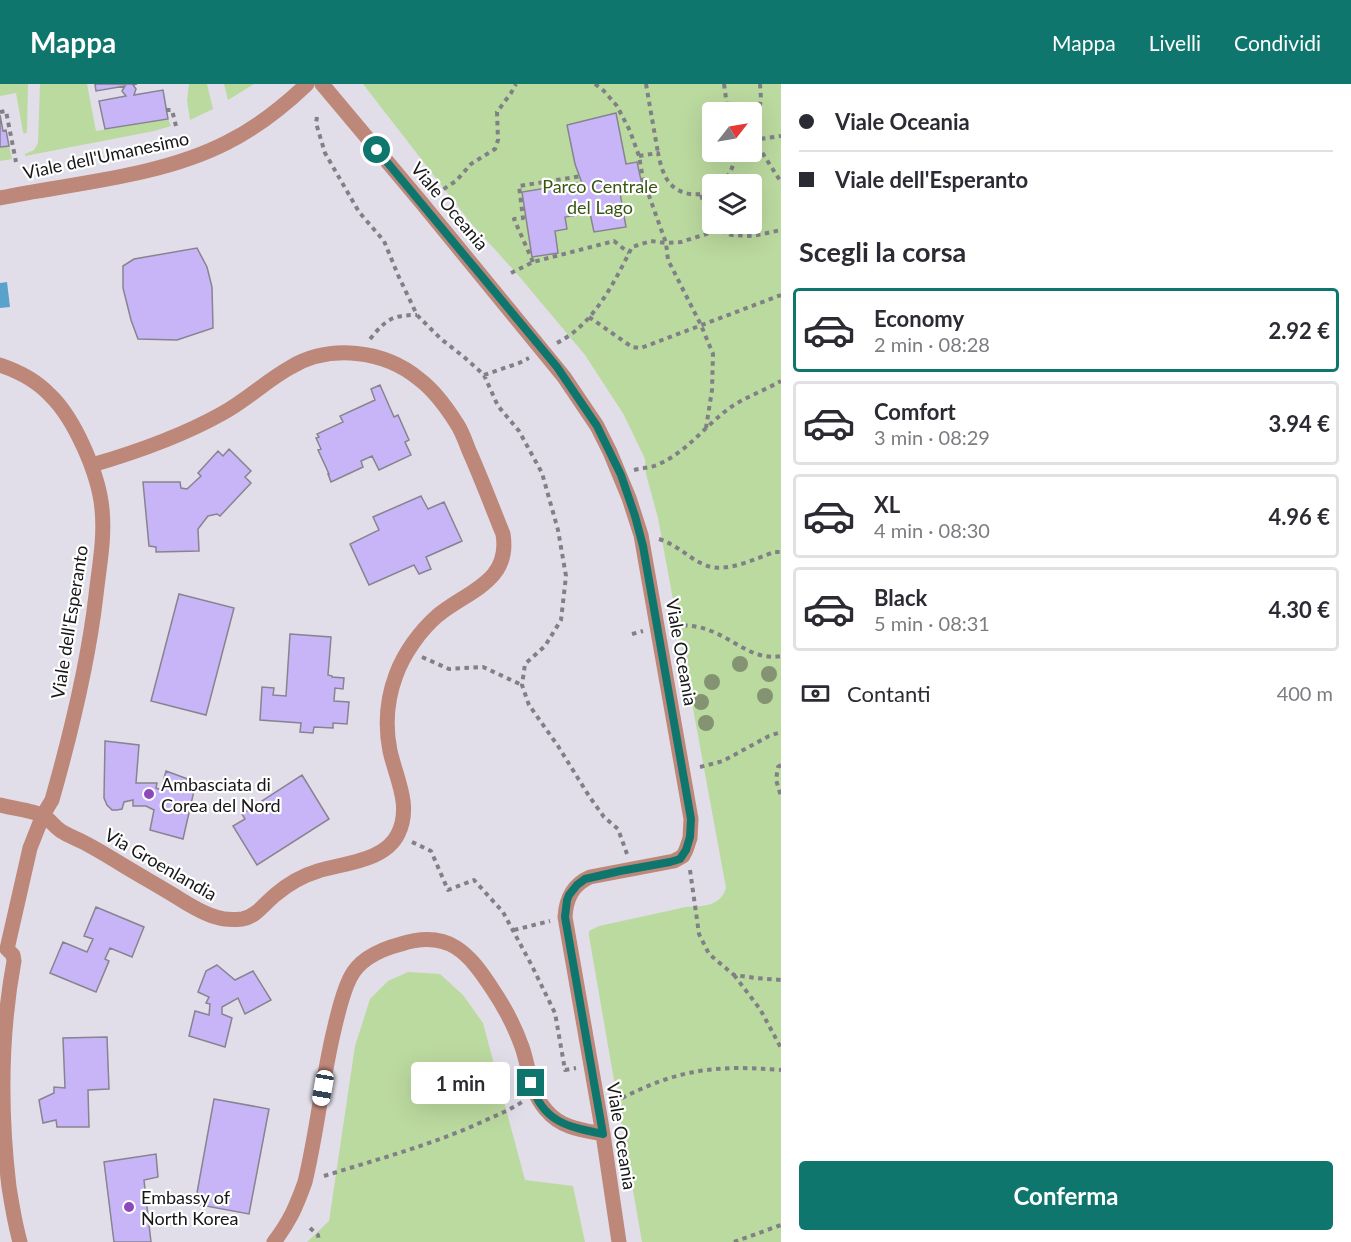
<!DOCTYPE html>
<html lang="it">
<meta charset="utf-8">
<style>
body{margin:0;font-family:Lato,sans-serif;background:#f7f7f7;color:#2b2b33;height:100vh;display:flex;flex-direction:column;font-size:22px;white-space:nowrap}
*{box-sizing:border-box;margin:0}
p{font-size:20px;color:#7c7c81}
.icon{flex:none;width:33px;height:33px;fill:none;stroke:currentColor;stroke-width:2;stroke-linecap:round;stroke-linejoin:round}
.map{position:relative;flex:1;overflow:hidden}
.panel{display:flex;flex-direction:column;background:#fff;width:570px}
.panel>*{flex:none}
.top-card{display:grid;align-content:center;height:132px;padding:0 18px;background:#fff}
.needle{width:39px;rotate:59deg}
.fabs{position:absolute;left:702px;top:18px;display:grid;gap:12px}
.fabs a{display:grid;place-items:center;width:60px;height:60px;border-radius:6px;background:#fff;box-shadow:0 6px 24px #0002;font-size:30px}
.end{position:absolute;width:27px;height:27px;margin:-14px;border:8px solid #0f766e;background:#fff;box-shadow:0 0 0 3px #fff}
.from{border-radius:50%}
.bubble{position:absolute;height:42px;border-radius:6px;background:#fff;box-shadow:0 6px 24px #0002;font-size:20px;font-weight:700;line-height:42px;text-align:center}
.car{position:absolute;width:18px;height:36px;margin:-18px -9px;border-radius:8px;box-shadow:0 0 4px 2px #0007;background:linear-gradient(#fff 24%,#345 0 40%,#fff 0 76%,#345 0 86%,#fff 0)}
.top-card b{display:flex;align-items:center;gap:21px;height:57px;font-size:22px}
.top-card b+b{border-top:2px solid #e1e1e2}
.top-card i{width:15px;height:15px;background:#2b2b33}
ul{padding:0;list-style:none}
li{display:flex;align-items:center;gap:18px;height:84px;margin:0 12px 9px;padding:0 6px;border:3px solid #e1e1e2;border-radius:6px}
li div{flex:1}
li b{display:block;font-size:22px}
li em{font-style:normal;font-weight:700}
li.current{border-color:#0f766e}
li>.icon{width:54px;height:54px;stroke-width:1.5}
h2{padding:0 18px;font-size:27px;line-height:72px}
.pay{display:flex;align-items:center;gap:15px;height:66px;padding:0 18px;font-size:22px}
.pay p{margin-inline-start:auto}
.button{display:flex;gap:12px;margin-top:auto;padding:12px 18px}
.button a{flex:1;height:69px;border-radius:6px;background:#0f766e;color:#fff;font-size:24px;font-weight:700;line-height:69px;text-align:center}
header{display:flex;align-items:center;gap:36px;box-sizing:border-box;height:84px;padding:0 30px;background:#0f766e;color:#fff}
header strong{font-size:28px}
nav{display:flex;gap:33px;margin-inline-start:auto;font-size:21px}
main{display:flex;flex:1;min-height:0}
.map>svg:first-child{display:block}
.green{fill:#bbda9f;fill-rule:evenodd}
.water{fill:#59a2cb}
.building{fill:#c7b5f8;stroke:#87848f;stroke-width:1.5}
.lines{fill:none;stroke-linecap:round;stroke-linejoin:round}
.path{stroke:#828087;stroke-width:4;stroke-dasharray:4.5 4.5;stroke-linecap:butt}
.minor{stroke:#bd8779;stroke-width:15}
.tree{fill:#849372}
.route{stroke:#0f766e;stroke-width:8}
.poi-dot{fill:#8c49bd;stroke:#fff;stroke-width:2}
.labels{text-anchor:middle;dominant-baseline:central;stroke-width:4.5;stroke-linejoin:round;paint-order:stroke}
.street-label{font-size:18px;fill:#171619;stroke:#fff}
.park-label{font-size:18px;fill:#385511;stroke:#fff}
.poi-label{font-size:18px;fill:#171619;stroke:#fff;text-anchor:start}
</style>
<header>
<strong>Mappa</strong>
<nav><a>Mappa</a><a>Livelli</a><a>Condividi</a></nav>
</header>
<main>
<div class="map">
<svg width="781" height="1158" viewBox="0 0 781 1158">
<rect width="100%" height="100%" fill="#e1dee9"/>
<path class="green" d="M0 0H28L27 48 24 50 23 48 16 9 0 12Z
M40 0H87L96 47 168 35 171 42 154 47 25 72V70L34 66 38 59Z
M189 0H207L213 25 190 36 187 16Z
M224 0H254L228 16Z
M363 0H781V1158H642L589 852V847L599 842 686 823C703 822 720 823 726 804L658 434 646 390 645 375 624 331 585 271 518 191 470 138ZM712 28H752V68H712ZM712 100H752V140H712Z
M9 62 12 75 0 77V63Z
M408 888 440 890 463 911 483 939 525 1096 573 1102 585 1158H307L329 1137 355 962 370 915 388 897Z"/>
<path class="water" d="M7 198 10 223 0 224V199Z"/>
<path class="building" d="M95 0H137L133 1 136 5 134 11 163 6 168 35 105 45 99 17 126 12 122 7 125 2 96 7Z
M616 29 626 80 637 78 643 105 620 109 626 143 594 148 590 129 565 133 567 145 555 147 558 169 532 173 522 108 578 99V103L583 102 575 80 567 41Z
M0 31 3 47 6 46 9 62 0 63Z
M197 164 207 183 212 203 213 244 177 256 138 255 131 236 123 204V182L134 175Z
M380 301 394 333 398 331 409 356 405 358 411 371 379 386 372 372 361 377 363 383 331 398 328 390H329L318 366 321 365 316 354 319 353 317 350 343 338 340 332 375 316 371 305Z
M229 365 251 387 245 393 251 399 220 432 217 430 208 432 198 445 199 467 156 468V463L149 462 143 398H180L181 404 187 405 201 392 198 389 218 367 223 372Z
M421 412 428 425 444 418 462 457 426 473 431 485 419 490 414 481 369 501 350 460 379 446 373 433Z
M179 510 234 524 206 631 151 617Z
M290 550 331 553 328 591 332 592V593L344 594 343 605 335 604 334 617 349 618 347 640 333 639V644L314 643 313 649 300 648 301 639 260 636 262 603 274 604 273 611 286 612Z
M105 657 139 661 136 699H157L156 704 161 706 166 687 196 698 183 755 150 746 154 726 146 722H133V716L124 718 122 725 117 726H112L107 721 104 714Z
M302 691 329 735 257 781 233 742 245 735 242 730Z
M96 823 144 843 132 873 110 864 105 875 109 877 96 908 50 889 63 858 87 868 93 855 84 852Z
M217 881 235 896 253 887 271 916 245 930 238 914 222 923V930L232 934 225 963 189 952 195 927 209 931 210 920 206 919 209 913 198 908 206 887Z
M107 953 109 1005 88 1006 89 1043H57L56 1036 43 1039 39 1016 54 1009V1003L65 1004 63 954Z
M214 1015 269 1025 249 1130 195 1120Z
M156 1070 158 1093 144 1096 151 1158H114L104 1078Z"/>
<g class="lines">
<path class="path" d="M595 0 604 7 617 22 630 47 639 72 643 95 666 159 668 176 701 241 713 270 712 306 706 344
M646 0 658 69
M724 0 728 28
M760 0 761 15 754 56 781 98
M166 26H172L177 46
M0 28 6 27 16 78
M317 33 316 39 325 69 359 128 384 157 398 191 417 231 441 255 464 273 484 291 498 322 519 347 542 389 558 446 566 492 561 536 545 562 525 580 522 601 529 621 558 662 589 712 604 733 618 745 627 770
M752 56 781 52
M639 72 658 69C660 78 662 88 668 97 678 111 698 114 712 106
M720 100C730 91 735 81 735 68
M436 110 456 97 471 80 495 65 498 56 497 28 511 9 516 0
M701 111 705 123 712 137
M714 140 719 146
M533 178 514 135 523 134 519 102 582 92
M511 189 533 178 614 157 629 169
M589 233 632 263 641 264 781 211
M370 255C386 236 391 231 417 231
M557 259C594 240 614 199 632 163L651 157 666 159 681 158 719 146 731 151 753 152 781 146
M484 291 519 279 529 274
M634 386C642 384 649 384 657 381 689 367 704 342 731 323 746 313 765 306 781 297
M659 455C678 461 688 474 705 481 724 490 755 475 774 468H781
M674 541C687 541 699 542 711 547 735 556 754 577 781 572
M632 550 643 547
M422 573 449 585 483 583 522 601
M781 681 778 683 776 696 781 712
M700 683 723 677 769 652 781 648
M412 758 431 767 448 806 474 796 503 828 531 880 555 929 565 986 576 984
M690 786 699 850 709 870 734 891 756 894 781 896
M514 846 550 837
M734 891 760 925 781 964
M614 1018C632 1009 650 1000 670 994 708 982 742 983 781 986
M324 1092C378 1075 432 1061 484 1037 497 1031 510 1026 522 1018
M310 1144 318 1151 319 1158
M734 1158 781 1141"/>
<path class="minor" d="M322 0 421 118 564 293 597 342 610 368 629 414 641 451 691 735 690 754 686 766 683 772 674 777 590 793C572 801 566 815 565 833L603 1050 619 1158
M0 114C73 99 159 93 226 59 256 44 283 23 307 0
M0 281C18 287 37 297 50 311 75 335 99 391 102 425 105 455 99 483 96 511 88 581 71 649 52 716L43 731 30 764 7 865
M0 721C11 724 35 727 44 732 50 736 55 743 61 747 67 751 75 754 81 757 95 764 108 772 121 780 139 791 157 801 175 812 188 820 201 829 216 833 224 836 233 836 242 835 256 833 265 819 275 811 288 800 301 792 318 787 344 779 385 777 398 750 412 722 396 694 390 667 385 642 387 615 396 591 404 569 420 547 437 532 467 507 511 498 503 450 492 423 482 396 470 369 466 360 463 349 457 340 447 324 435 307 419 295 384 266 330 260 291 283 267 296 247 316 223 329 182 352 137 368 92 381
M7 865 13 871 14 877C0 953 0 1027 9 1103 12 1122 15 1140 20 1158
M274 1158C290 1137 296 1123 305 1098 317 1048 322 996 334 946 338 929 342 910 350 894 359 875 382 865 401 860 449 845 469 869 493 906 505 924 515 943 522 963 530 986 529 1006 546 1026 561 1044 581 1046 603 1050"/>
</g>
<g class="tree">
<circle cx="740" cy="580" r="8"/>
<circle cx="769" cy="590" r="8"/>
<circle cx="712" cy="598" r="8"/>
<circle cx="765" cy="612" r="8"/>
<circle cx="701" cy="618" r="8"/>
<circle cx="706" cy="639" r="8"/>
</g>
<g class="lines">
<path class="route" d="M377 66 557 283 597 342 621 391 635 432 643 462 691 735 690 753 686 766 680 775 670 778 620 787 585 795 577 801 569 811 567 816 565 833 603 1050C568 1043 542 1038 531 999"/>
</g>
<g class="poi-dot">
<circle cx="149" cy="710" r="6"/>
<circle cx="129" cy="1123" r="6"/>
</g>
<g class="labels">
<g class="street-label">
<text transform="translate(106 71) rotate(-12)">Viale dell'Umanesimo</text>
<text transform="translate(450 122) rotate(50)">Viale Oceania</text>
<text transform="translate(69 538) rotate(-81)">Viale dell'Esperanto</text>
<text transform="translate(682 568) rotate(80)">Viale Oceania</text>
<text transform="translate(161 780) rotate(30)">Via Groenlandia</text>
<text transform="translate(622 1052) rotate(81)">Viale Oceania</text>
</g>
<g class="park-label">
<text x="600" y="102">Parco Centrale<tspan x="600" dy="21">del Lago</tspan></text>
</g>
<g class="poi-label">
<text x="161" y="700">Ambasciata di<tspan x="161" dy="21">Corea del Nord</tspan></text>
<text x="141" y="1113">Embassy of<tspan x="141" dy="21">North Korea</tspan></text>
</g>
</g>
</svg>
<div class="fabs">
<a><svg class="needle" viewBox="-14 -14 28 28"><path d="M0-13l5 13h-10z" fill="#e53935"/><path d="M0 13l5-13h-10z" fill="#7c7c81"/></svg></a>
<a><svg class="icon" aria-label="layers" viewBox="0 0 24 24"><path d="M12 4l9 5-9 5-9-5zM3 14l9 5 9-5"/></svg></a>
</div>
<i class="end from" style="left:377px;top:66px"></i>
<i class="end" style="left:531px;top:999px"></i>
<div class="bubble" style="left:411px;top:978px;width:99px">1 min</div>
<i class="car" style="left:323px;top:1004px;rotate:190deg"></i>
</div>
<section class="panel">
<div class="top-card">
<b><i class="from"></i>Viale Oceania</b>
<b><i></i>Viale dell'Esperanto</b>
</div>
<h2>Scegli la corsa</h2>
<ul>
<li class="current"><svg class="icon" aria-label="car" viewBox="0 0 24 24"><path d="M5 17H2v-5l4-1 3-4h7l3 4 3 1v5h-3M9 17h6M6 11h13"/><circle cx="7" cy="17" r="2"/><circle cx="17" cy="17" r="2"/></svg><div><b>Economy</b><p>2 min · 08:28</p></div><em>2.92 €</em></li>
<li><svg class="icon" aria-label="car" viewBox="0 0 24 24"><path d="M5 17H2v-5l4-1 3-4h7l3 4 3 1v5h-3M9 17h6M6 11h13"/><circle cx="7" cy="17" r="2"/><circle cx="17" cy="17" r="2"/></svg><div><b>Comfort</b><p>3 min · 08:29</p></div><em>3.94 €</em></li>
<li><svg class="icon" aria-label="car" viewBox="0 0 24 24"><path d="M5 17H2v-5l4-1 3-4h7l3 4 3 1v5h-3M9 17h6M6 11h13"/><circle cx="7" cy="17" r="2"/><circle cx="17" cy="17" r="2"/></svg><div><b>XL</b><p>4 min · 08:30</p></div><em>4.96 €</em></li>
<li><svg class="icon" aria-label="car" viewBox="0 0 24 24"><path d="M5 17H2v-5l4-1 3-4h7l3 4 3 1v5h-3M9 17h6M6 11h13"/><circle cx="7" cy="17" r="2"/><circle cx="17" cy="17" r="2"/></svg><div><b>Black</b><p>5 min · 08:31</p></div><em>4.30 €</em></li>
</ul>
<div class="pay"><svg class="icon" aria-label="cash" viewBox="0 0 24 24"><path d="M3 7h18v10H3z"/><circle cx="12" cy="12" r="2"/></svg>Contanti<p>400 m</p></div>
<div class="button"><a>Conferma</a></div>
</section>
</main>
